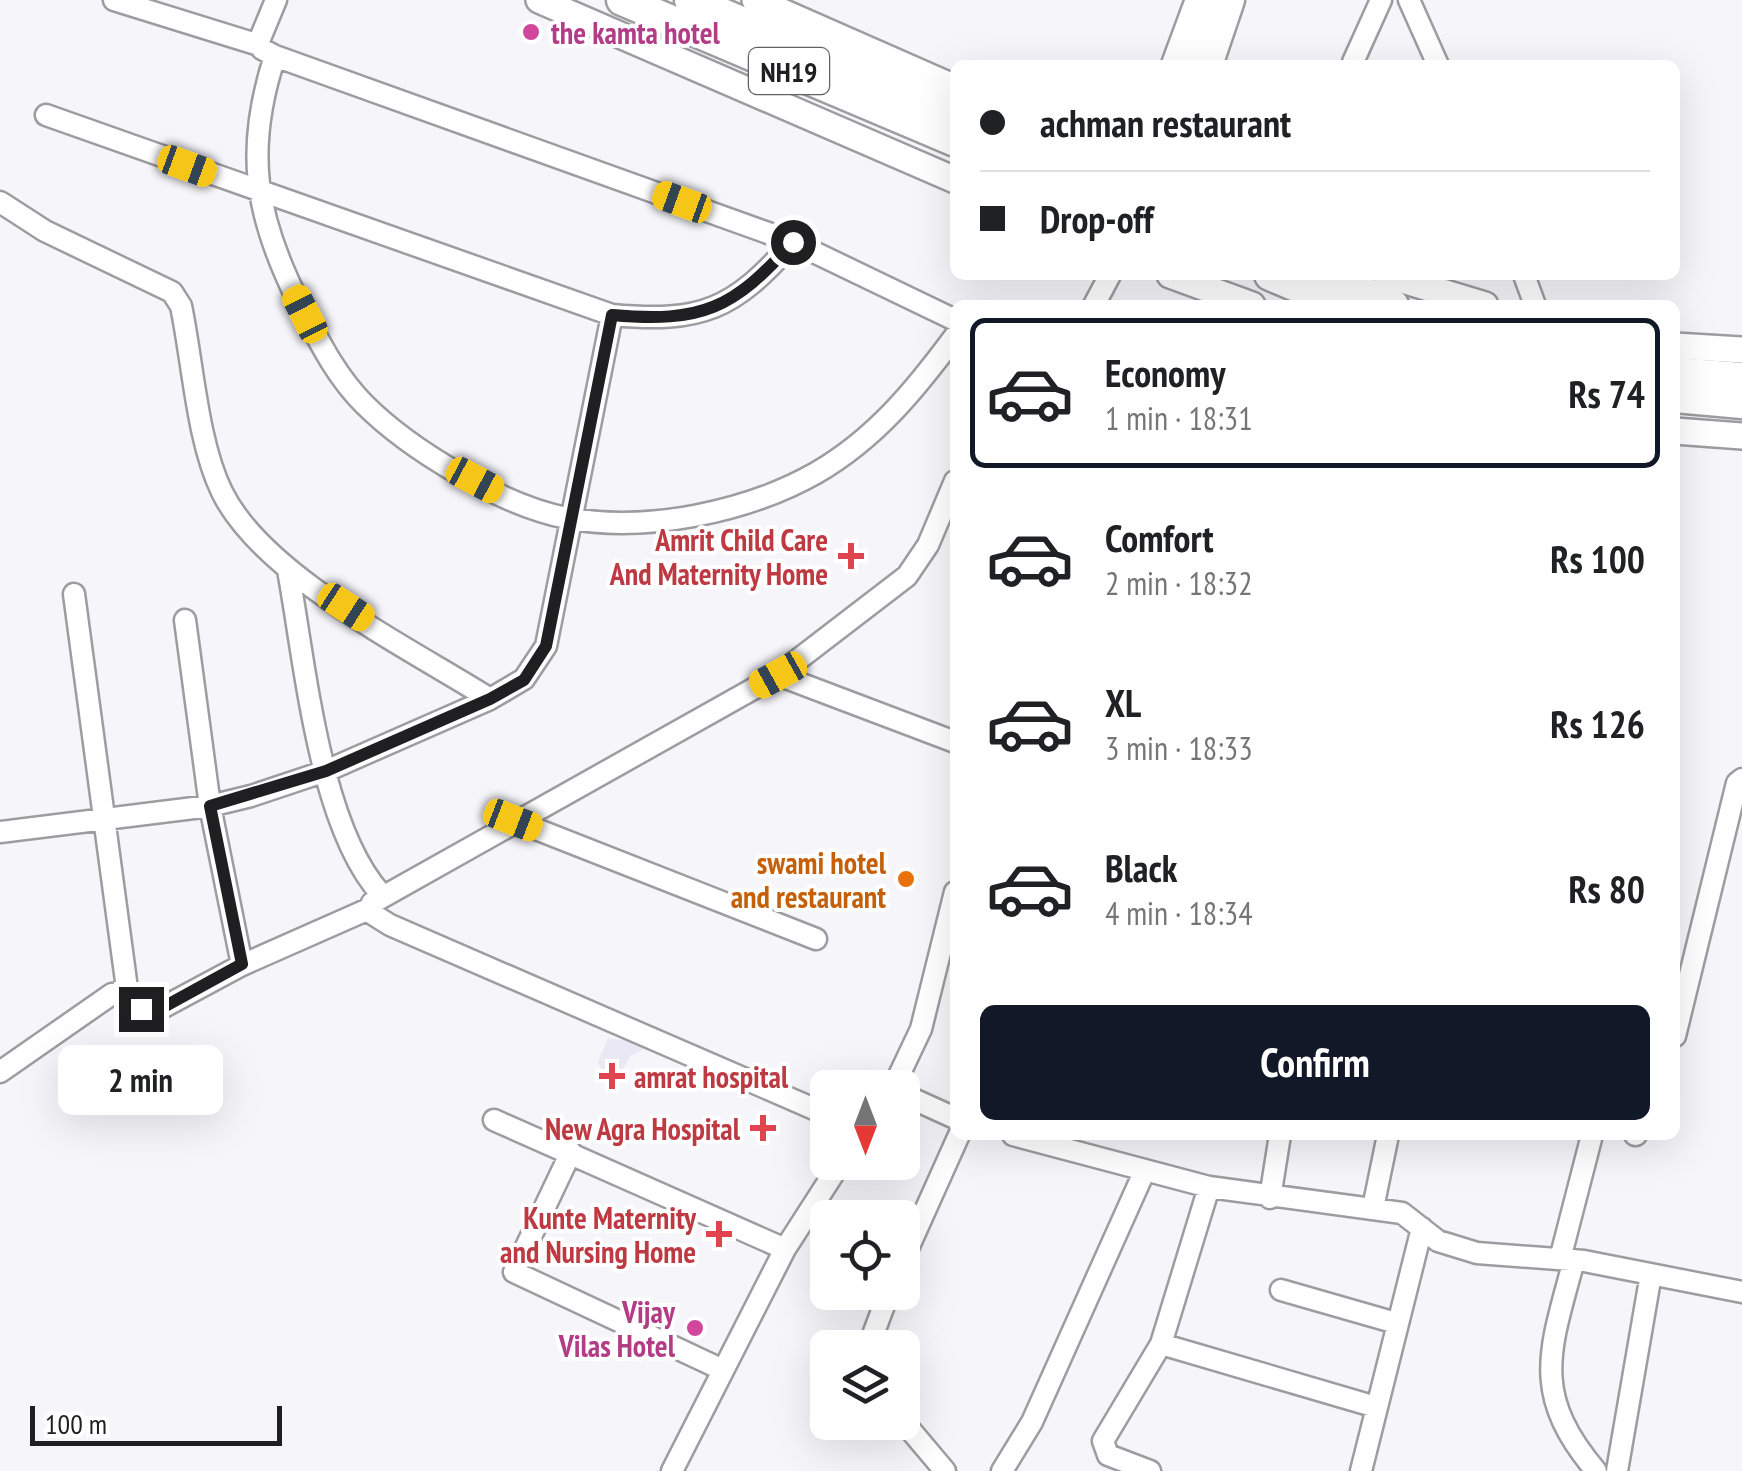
<!DOCTYPE html>
<meta charset="utf-8">
<style>
body{margin:0;font-family:"PT Sans Narrow",sans-serif;background:#f2f2f2;color:#202124;height:100vh;display:flex;flex-direction:column;font-size:38px;white-space:nowrap}
*{box-sizing:border-box;margin:0}
p{font-size:32px;color:#757577}
.icon{flex:none;width:55px;height:55px;fill:none;stroke:currentColor;stroke-width:2;stroke-linecap:round;stroke-linejoin:round}
.map{position:relative;flex:1;overflow:hidden}
.drawer{position:absolute;left:950px;top:300px;width:730px;height:840px;display:flex;flex-direction:column;background:#fff;border-radius:15px;box-shadow:0 10px 40px #0002}
.drawer>*{flex:none}
.top-card{position:absolute;left:950px;top:60px;width:730px;height:220px;border-radius:15px;box-shadow:0 10px 40px #0002;display:grid;align-content:center;height:220px;padding:0 30px;background:#fff}
.needle{width:65px;rotate:180deg}
.buttons{position:absolute;left:810px;top:1070px;display:grid;gap:20px}
.buttons a{display:grid;place-items:center;width:110px;height:110px;border-radius:15px;background:#fff;box-shadow:0 10px 40px #0002;font-size:50px}
.scale{position:absolute;left:30px;bottom:25px;width:252px;box-sizing:border-box;padding-left:10px;border:5px solid #1f1f21;border-top:0;font-size:28px;line-height:35px;white-space:nowrap;color:#1f1f21;-webkit-text-stroke:8px #fff;paint-order:stroke}
.end{position:absolute;width:45px;height:45px;margin:-22px;border:12px solid #1f1f21;background:#fff;box-shadow:0 0 0 5px #fff}
.from{border-radius:50%}
.bubble{position:absolute;height:70px;border-radius:15px;background:#fff;box-shadow:0 10px 40px #0002;font-size:32px;font-weight:800;line-height:70px;text-align:center}
.car{position:absolute;width:30px;height:60px;margin:-30px -15px;border-radius:12px;box-shadow:0 0 8px 2px #0007;background:linear-gradient(#f5c518 24%,#345 0 40%,#f5c518 0 76%,#345 0 86%,#f5c518 0)}
.top-card b{display:flex;align-items:center;gap:35px;height:95px;font-size:38px}
.top-card b+b{border-top:2px solid #e0e0e0}
.top-card i{width:25px;height:25px;background:#202124}
ul{padding:18px 0 0;list-style:none}
li{display:flex;align-items:center;gap:30px;height:150px;margin:0 20px 15px;padding:0 10px;border:5px solid transparent;border-radius:15px}
li div{flex:1}
li b{display:block;font-size:38px}
li em{font-style:normal;font-weight:800}
li.current{border-color:#111827}
li>.icon{width:90px;height:90px;stroke-width:1.5}
.action{display:flex;gap:20px;margin-top:auto;padding:20px 30px}
.action a{flex:1;height:115px;border-radius:15px;background:#111827;color:#fff;font-size:40px;font-weight:800;line-height:115px;text-align:center}
.map>svg:first-child{display:block}
.built{fill:#e9e8f4}
.lines{fill:none;stroke-linecap:round;stroke-linejoin:round}
.minor-casing{stroke:#9d9ca1;stroke-width:25}
.major-casing{stroke:#9d9ca1;stroke-width:30}
.highway-casing{stroke:#9d9ca1;stroke-width:35}
.minor{stroke:#fff;stroke-width:20}
.major{stroke:#fff;stroke-width:25}
.highway{stroke:#fff;stroke-width:30}
.route{stroke:#1f1f21;stroke-width:12}
.hotel-dot{fill:#d1479c;stroke:#fff;stroke-width:4}
.health-dot{fill:#e0444e;stroke:#fff;stroke-width:4}
.food-dot{fill:#e8710a;stroke:#fff;stroke-width:4}
.labels{text-anchor:middle;dominant-baseline:central;stroke-width:8;stroke-linejoin:round;paint-order:stroke}
.shield{fill:#fff;stroke:#626264;stroke-width:2.5}
.shield-label{font-size:28px;font-weight:bold;fill:#1f1f21}
.hotel-label{font-size:30px;font-weight:bold;fill:#b23c85;stroke:#fff;text-anchor:start}
.health-label{font-size:30px;font-weight:bold;fill:#be3a42;stroke:#fff;text-anchor:end}
.food-label{font-size:30px;font-weight:bold;fill:#c56008;stroke:#fff;text-anchor:end}
</style>
<div class="map">
<svg width="1742" height="1471" viewBox="0 0 1742 1471">
<rect width="100%" height="100%" fill="#f5f5fa"/>
<path class="built" d="M608 1038 652 1045 630 1056 612 1090 598 1062Z"/>
<g class="lines">
<g class="minor-casing">
<path id="minor" d="M114 0 259 45
M276 0 259 41 262 49 275 56 793 242 955 320
M1409 0 1438 65
M275 56C244 150 255 216 299 303 318 339 335 375 364 404 410 450 503 506 567 518 646 533 747 512 816 473 875 439 915 390 955 336
M1353 62 1381 0
M46 115 612 315C702 323 733 310 793 242
M0 202 45 231 172 292 181 306C193 363 197 441 222 492 263 576 411 649 490 699
M1524 275 1535 305
M1094 305 1110 275
M288 570C305 662 319 826 381 894
M74 594 128 996
M185 620 210 806 242 965
M778 675 955 742
M513 820 816 939
M0 832 210 806 251 796 326 771 490 699 524 679 546 646 612 315
M1675 1036 1737 783 1742 779
M0 1072 112 994 122 993 144 1011 160 1009 242 965 371 908
M893 1088 921 1029 955 892
M902 1094 955 1118
M828 1115 390 925 374 915 372 903 778 675 907 576 928 545 955 481
M494 1120 785 1249
M1013 1135 1209 1187 1402 1213 1438 1241 1477 1253 1584 1261 1742 1292
M1635 1135H1636
M571 1152 514 1272 723 1370
M1270 1198 1280 1135
M1373 1208 1388 1135
M1560 1259 1592 1135
M1574 1260C1550 1350 1530 1393 1596 1471
M902 1262 959 1135
M1281 1290 1396 1323
M1161 1344 1376 1407
M868 1348 889 1292
M902 1420 945 1471
M672 1471 785 1249 841 1162
M1002 1471 1032 1422 1145 1170
M1150 1471 1108 1455 1103 1441 1161 1344 1209 1187
M1361 1471 1422 1228
M1617 1471 1651 1274"/>
</g>
<g class="major-casing">
<path id="major" d="M539 0 955 180
M755 0 955 88
M1170 275 1252 305
M1386 275 1485 305
M1675 346 1742 350
M1675 431 1742 436"/>
</g>
<g class="highway-casing">
<path id="highway" d="M622 0 955 141
M690 0 955 114
M1177 65 1201 0
M1207 65 1229 0
M1270 275 1341 305
M1325 275 1393 305
M1675 373 1742 378
M1675 397 1742 403"/>
</g>
<use href="#minor" class="minor"/>
<use href="#major" class="major"/>
<use href="#highway" class="highway"/>
</g>
<g class="lines">
<path class="route" d="M141 1009H160L242 964 210 806 326 771 490 699 524 680 546 646 612 315C702 323 733 309 793 242"/>
</g>
<g class="hotel-dot">
<circle cx="531" cy="32" r="10"/>
<circle cx="695" cy="1328" r="10"/>
</g>
<g class="health-dot">
<path d="M846 541h10v10h10v10h-10v10h-10v-10h-10v-10h10z"/>
<path d="M607 1061h10v10h10v10h-10v10h-10v-10h-10v-10h10z"/>
<path d="M758 1113h10v10h10v10h-10v10h-10v-10h-10v-10h10z"/>
<path d="M714 1219h10v10h10v10h-10v10h-10v-10h-10v-10h10z"/>
</g>
<circle class="food-dot" cx="906" cy="879" r="10"/>
<g class="labels">
<rect class="shield" x="749" y="48" width="80" height="46" rx="8"/>
<g class="shield-label">
<text x="789" y="71">NH19</text>
</g>
<g class="hotel-label">
<text x="551" y="32">the kamta hotel</text>
<text x="675" y="1311" text-anchor="end">Vijay<tspan x="675" dy="34">Vilas Hotel</tspan></text>
</g>
<g class="health-label">
<text x="828" y="539">Amrit Child Care<tspan x="828" dy="34">And Maternity Home</tspan></text>
<text x="634" y="1076" text-anchor="start">amrat hospital</text>
<text x="740" y="1128">New Agra Hospital</text>
<text x="696" y="1217">Kunte Maternity<tspan x="696" dy="34">and Nursing Home</tspan></text>
</g>
<g class="food-label">
<text x="886" y="862">swami hotel<tspan x="886" dy="34">and restaurant</tspan></text>
</g>
</g>
</svg>
<div class="buttons">
<a><svg class="needle" viewBox="-14 -14 28 28"><path d="M0-13l5 13h-10z" fill="#e53935"/><path d="M0 13l5-13h-10z" fill="#757577"/></svg></a>
<a><svg class="icon" aria-label="locate" viewBox="0 0 24 24"><circle cx="12" cy="12" r="6"/><path d="M12 2v4M12 18v4M2 12h4M18 12h4"/></svg></a>
<a><svg class="icon" aria-label="layers" viewBox="0 0 24 24"><path d="M12 4l9 5-9 5-9-5zM3 14l9 5 9-5"/></svg></a>
</div>
<div class="scale">100 m</div>
<i class="end from" style="left:793px;top:242px"></i>
<i class="end" style="left:141px;top:1009px"></i>
<div class="bubble" style="left:58px;top:1045px;width:165px">2 min</div>
<i class="car" style="left:187px;top:166px;rotate:110deg"></i>
<i class="car" style="left:682px;top:202px;rotate:290deg"></i>
<i class="car" style="left:305px;top:314px;rotate:333deg"></i>
<i class="car" style="left:475px;top:480px;rotate:118deg"></i>
<i class="car" style="left:346px;top:607px;rotate:123deg"></i>
<i class="car" style="left:778px;top:675px;rotate:241deg"></i>
<i class="car" style="left:513px;top:820px;rotate:111deg"></i>
<div class="top-card">
<b><i class="from"></i>achman restaurant</b>
<b><i></i>Drop-off</b>
</div>
<section class="drawer">
<ul>
<li class="current"><svg class="icon" aria-label="car" viewBox="0 0 24 24"><path d="M5 17H2v-5l4-1 3-4h7l3 4 3 1v5h-3M9 17h6M6 11h13"/><circle cx="7" cy="17" r="2"/><circle cx="17" cy="17" r="2"/></svg><div><b>Economy</b><p>1 min · 18:31</p></div><em>Rs 74</em></li>
<li><svg class="icon" aria-label="car" viewBox="0 0 24 24"><path d="M5 17H2v-5l4-1 3-4h7l3 4 3 1v5h-3M9 17h6M6 11h13"/><circle cx="7" cy="17" r="2"/><circle cx="17" cy="17" r="2"/></svg><div><b>Comfort</b><p>2 min · 18:32</p></div><em>Rs 100</em></li>
<li><svg class="icon" aria-label="car" viewBox="0 0 24 24"><path d="M5 17H2v-5l4-1 3-4h7l3 4 3 1v5h-3M9 17h6M6 11h13"/><circle cx="7" cy="17" r="2"/><circle cx="17" cy="17" r="2"/></svg><div><b>XL</b><p>3 min · 18:33</p></div><em>Rs 126</em></li>
<li><svg class="icon" aria-label="car" viewBox="0 0 24 24"><path d="M5 17H2v-5l4-1 3-4h7l3 4 3 1v5h-3M9 17h6M6 11h13"/><circle cx="7" cy="17" r="2"/><circle cx="17" cy="17" r="2"/></svg><div><b>Black</b><p>4 min · 18:34</p></div><em>Rs 80</em></li>
</ul>
<div class="action"><a>Confirm</a></div>
</section>
</div>
